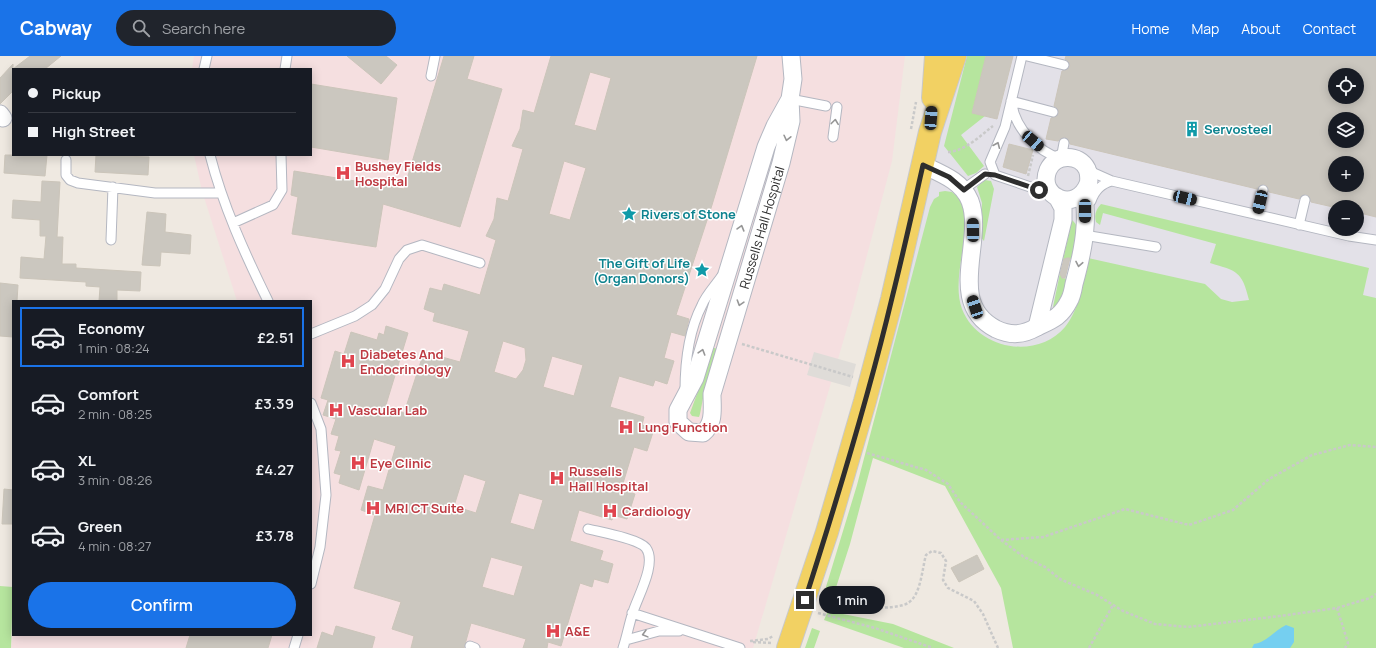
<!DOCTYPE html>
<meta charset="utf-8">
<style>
body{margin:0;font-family:Manrope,sans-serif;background:#20242c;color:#f1f3f6;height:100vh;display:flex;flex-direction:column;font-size:15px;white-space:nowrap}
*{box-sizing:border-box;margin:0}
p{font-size:13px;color:#9ea1a6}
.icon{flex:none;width:22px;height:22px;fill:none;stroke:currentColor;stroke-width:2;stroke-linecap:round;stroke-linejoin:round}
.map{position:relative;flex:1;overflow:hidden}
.sheet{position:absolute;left:12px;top:244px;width:300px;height:336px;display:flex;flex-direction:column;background:#171b24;border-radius:0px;box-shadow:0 2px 10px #0003}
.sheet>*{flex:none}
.top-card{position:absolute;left:12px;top:12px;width:300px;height:88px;border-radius:0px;box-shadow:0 2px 10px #0003;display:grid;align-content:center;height:88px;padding:0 16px;background:#171b24}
.controls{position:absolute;left:1328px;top:12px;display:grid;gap:8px}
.controls a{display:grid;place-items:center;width:36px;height:36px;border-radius:50%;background:#171b24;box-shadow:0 2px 10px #0003;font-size:20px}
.end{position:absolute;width:18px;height:18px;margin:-9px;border:5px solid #2e2e2e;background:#fff;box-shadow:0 0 0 2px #fff}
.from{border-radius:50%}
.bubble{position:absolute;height:28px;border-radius:14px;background:#171b24;box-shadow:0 2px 10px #0003;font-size:13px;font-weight:600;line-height:28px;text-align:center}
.car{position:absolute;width:12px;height:24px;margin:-12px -6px;border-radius:5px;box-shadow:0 0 3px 1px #0007;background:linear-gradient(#222 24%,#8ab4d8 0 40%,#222 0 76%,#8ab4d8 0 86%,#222 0)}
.top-card b{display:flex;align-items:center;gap:14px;height:38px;font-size:15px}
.top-card b+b{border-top:1px solid #363941}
.top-card i{width:10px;height:10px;background:#f1f3f6}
ul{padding:7px 0 0;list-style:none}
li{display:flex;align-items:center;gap:12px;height:60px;margin:0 8px 6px;padding:0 8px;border:2px solid transparent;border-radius:0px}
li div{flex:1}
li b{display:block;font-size:15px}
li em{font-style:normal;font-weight:600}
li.current{border-color:#1a73e8}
li>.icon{width:36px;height:36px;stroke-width:1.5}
.button{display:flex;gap:8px;margin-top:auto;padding:8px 16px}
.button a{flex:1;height:46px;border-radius:24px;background:#1a73e8;color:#fff;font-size:16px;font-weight:600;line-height:46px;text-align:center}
header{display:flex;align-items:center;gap:24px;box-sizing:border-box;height:56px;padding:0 20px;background:#1a73e8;color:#fff}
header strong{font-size:19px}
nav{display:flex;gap:22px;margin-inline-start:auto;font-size:14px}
.search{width:280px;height:36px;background:#20242c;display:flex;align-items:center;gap:10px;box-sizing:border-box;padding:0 14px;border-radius:22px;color:#9ea1a6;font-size:15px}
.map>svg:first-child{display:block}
.industrial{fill:#e3e1e8;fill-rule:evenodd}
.medical{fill:#f5dfe0}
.green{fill:#b6e59e}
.plaza{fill:#dfdcd8}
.water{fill:#75cff0}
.building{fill:#cbc7bf;stroke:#cbc5ba;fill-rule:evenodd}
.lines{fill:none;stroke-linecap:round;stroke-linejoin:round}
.service-casing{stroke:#b4b7c1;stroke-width:11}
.minor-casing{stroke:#b4b7c1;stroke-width:19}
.primary-casing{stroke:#c9c9c9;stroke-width:24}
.path{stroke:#c9c9c9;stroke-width:2.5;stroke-dasharray:3 2;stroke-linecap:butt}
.service{stroke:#fff;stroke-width:9}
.minor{stroke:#fff;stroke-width:17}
.primary{stroke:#f2d163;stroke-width:22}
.oneway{stroke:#969696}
.route{stroke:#2e2e2e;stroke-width:5}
.labels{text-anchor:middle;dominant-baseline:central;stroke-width:3;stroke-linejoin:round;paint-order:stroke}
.culture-label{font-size:13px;font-weight:bold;fill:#0d838f;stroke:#fff;text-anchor:start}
.health-label{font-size:13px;font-weight:bold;fill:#be3a42;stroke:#fff;text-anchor:start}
.street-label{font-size:13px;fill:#2e2e2e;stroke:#fff}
</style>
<header>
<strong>Cabway</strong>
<div class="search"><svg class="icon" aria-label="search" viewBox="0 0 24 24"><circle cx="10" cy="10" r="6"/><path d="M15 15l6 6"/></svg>Search here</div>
<nav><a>Home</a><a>Map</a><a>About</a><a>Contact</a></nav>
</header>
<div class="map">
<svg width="1376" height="592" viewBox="0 0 1376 592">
<rect width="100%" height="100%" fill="#efe9e1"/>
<path class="industrial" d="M936 0H1376V358L916 348 860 334 906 149ZM1335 19H1357V41H1335ZM1335 63H1357V85H1335ZM1335 107H1357V129H1335ZM1335 151H1357V173H1335Z"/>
<path class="medical" d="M194 0H905L892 105 853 252 753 592H11L13 578 311 579V245H237L202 135 194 99H311V13H192Z"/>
<path class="green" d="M967 0H986L972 57 985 60 961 79 984 110 976 117 968 120 944 90Z
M985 124 991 125 994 133 984 185 979 179 982 147 977 131Z
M945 135 952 136 963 145C964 150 966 155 966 160 967 188 952 226 962 253 978 294 1037 304 1065 271 1080 253 1083 224 1088 202L1205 228 1221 243 1232 246 1249 244C1242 215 1237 215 1210 207L1216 188 1103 157 1100 169 1096 166C1094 159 1096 153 1101 148L1369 212 1363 239 1376 242V592H1013L1001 532 945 430 873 402 850 488 831 547 822 544 857 429 930 151 934 143 939 140V136Z
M1072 164C1084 174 1075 190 1072 203L1067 202 1063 204Z
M1060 217 1062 222 1069 223 1070 227 1057 250 1053 251Z
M709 290 720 294 705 332 700 358 699 361 692 360 690 357 701 327Z
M0 530 13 531 11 592H0Z
M828 555 893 568 954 592H904L824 564Z
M812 572 820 575 814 592H805Z"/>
<path class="plaza" d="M814 296 856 308 850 331 807 319Z"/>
<path class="water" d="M1286 569 1294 572V586L1290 592H1252L1254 588C1267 586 1274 575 1286 569Z"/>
<path class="building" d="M30 0H61L45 13H13Z
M347 0H386L397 9 381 28Z
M444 0H474L467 23 502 33 460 171 383 148 376 191 292 178 298 141 291 139 294 115 404 133Z
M551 0H757L712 149 676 259 689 263 685 280 671 276 664 302 674 305 667 328 655 324 653 330 619 320 610 351 644 361 642 369 654 373 647 395 634 391 621 434 635 438 627 463 613 459 612 464 579 454 570 485 603 495 600 504 613 508 608 527 594 523 592 531 580 527 561 590 548 586 547 592H523L526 583 471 567 464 592H411L414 580 392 573 401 546 354 532 375 459 361 454 368 430 383 434 396 390 374 383 359 434 339 427 341 419 334 417 341 395 335 394 339 380 331 378 336 363 323 359 328 344 321 342 335 295 344 298 351 276 377 284 379 277 384 279 386 270 408 277 385 352 404 357 424 296 460 306 469 275 433 265 435 257 424 253 430 232 442 235 444 228 480 239 496 184 486 180 494 163 497 142 508 145 523 93 512 90 520 73 523 54 534 57ZM590 16 611 22 596 75 574 69ZM564 105 586 112 570 164 549 158ZM503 285 525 292 526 304 523 314 516 323 494 316ZM552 300 583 309 574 340 543 331ZM464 418 486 425 476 457 454 450ZM519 437 543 444 534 474 510 467ZM491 501 523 510 514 540 482 531Z
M986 0H1013L997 63 972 57Z
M1066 0H1376V161L1364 158 1363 154 1360 152 1333 151 1311 146 1309 140 1306 138 1301 140 1299 143 1269 136 1267 130 1264 128 1259 130 1257 133 1070 88 1069 85 1065 81 1062 82 1058 85 1046 83 1051 62 1057 60 1059 57 1057 52 1054 50 1062 15 1068 13 1070 10 1068 5 1065 3ZM1335 19H1357V41H1335ZM1335 63H1357V85H1335ZM1335 107H1357V129H1335Z
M13 8V35L0 48V22Z
M311 28 397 42 388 104 311 91Z
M1009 88 1033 94 1026 118 1003 111Z
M5 99H47L45 120 4 117Z
M96 99 149 101 148 119 95 116Z
M42 125 60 126 57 181H63L62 208H76V212L141 216 140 235 117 234V245H99L100 231 86 230V226L20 222 21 201 44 203 46 180H40V164L12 162 13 144 41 146Z
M147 156 166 158 165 176 191 179 190 198 161 196 160 210 142 209Z
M1067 202H1070L1065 222H1062L1060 218 1064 203Z
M0 227 18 229 17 245H13V281L0 280Z
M4 433 13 434V468H2Z
M977 499 984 513 959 526 951 512Z
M336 570 375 581 372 592H317L322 576 333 580Z
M190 579H272L268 592H186Z"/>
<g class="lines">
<g class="service-casing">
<path id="service" d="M1022 0 1005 71 990 106 995 119 1051 138
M1027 0 1064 9
M204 13 207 0
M285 13 287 0
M431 20 435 0
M790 43 826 50
M1011 45 1053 56
M1012 49C1016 73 1037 95 1061 103L1064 87
M833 81 837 51
M210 99C223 150 245 198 268 245
M66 104V119L70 124 78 127 155 137H221
M1088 112 1094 117 1112 125 1349 180 1376 184
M964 133 985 118
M1091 145C1095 134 1101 128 1112 125
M1257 159 1263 134
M1357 159 1358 157
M233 167 273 149 282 134 281 99
M1299 169 1305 144
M1084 179 1156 191
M111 184 113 131
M311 278 355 260 372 249 385 233 399 203 407 194 422 189 480 207
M685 335C685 306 688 276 702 249 706 239 715 230 721 221
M311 347 321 373 326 439 320 491 311 528
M588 473C600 476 639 483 646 492 657 507 638 540 633 556 629 568 627 580 623 592
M632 557 740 592
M626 584 659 575H679
M470 590 475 592
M294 592 298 579"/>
</g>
<g class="minor-casing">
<g id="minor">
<path id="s1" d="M790 43 775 70 766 91 695 322 678 354V366L689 376 703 377C715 367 712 352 712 338L781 107 791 65 790 43 793 23 791 0"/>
<path d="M0 58 3 62"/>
<path d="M923 109C942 118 962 125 970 145 985 185 945 247 996 273 1011 280 1023 279 1037 271"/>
<path d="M1057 141 1063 152V164L1037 271C1052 264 1061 261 1069 245 1072 240 1073 234 1074 228 1079 210 1084 190 1085 171 1086 163 1085 155 1085 146 1086 136 1092 124 1087 113 1079 97 1055 98 1048 114 1037 141 1076 158 1088 128"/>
</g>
</g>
<g class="primary-casing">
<path id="primary" d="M933 42 936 0
M788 592 827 476 865 345 892 243 930 76 955 0"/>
</g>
<path class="path" d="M911 73 916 46
M948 96C965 95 980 80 993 70
M1028 120 1033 99
M742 288 853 321
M867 397 926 414 948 428 960 446 1001 484 1024 501 1045 511 1060 523 1097 539 1123 555 1155 568 1188 571 1280 560 1337 552 1370 542 1376 538
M1001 484 1043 481 1125 453 1189 469 1233 454 1269 423 1312 399 1350 389 1376 391
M820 548C835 552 896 555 908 547 921 539 922 513 926 499L932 495 941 497 946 505 943 524 948 532 974 545 983 558 998 592
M1337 552 1348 587 1345 592
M818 557 875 572 933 592
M750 585 768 583 773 580
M753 586 771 587
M1089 592 1113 549"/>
<use href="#service" class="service"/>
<use href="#minor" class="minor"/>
<use href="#primary" class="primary"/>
</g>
<defs><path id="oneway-chevron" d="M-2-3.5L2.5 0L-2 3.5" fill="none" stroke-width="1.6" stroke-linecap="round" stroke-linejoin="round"/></defs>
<g class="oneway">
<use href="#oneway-chevron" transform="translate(835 66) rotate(-83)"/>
<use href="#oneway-chevron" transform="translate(787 82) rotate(103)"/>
<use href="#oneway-chevron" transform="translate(997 89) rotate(-67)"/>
<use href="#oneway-chevron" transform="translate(741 172) rotate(-74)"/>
<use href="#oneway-chevron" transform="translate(1079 208) rotate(101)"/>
<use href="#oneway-chevron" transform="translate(740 247) rotate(107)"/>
<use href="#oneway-chevron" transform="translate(702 296) rotate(-73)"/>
<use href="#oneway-chevron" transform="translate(645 578) rotate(165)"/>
</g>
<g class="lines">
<path class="route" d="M805 544C837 444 868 343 892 242 903 198 913 153 923 109L949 121 964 134 985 118 995 119 1039 134"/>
</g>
<defs>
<g id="building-bare" transform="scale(1.2)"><path d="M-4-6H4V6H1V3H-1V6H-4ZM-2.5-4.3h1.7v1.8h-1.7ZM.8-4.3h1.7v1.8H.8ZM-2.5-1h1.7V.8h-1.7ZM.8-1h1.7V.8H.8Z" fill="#0f9aa8" stroke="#fff" stroke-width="2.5" paint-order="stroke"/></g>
<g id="hospital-bare" transform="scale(1.2)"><path d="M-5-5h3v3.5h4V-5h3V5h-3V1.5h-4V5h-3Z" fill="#e0444e" stroke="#fff" stroke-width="2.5" paint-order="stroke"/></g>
<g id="sight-bare" transform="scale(1.2)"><path d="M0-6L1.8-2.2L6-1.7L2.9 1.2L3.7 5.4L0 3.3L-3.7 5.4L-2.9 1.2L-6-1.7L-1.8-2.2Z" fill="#0f9aa8" stroke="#fff" stroke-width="2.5" paint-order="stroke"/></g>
</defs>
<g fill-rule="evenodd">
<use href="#building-bare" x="1192" y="73"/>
<use href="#hospital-bare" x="343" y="117"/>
<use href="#sight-bare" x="629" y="158"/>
<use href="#sight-bare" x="702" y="214"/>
<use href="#hospital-bare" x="348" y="305"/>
<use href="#hospital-bare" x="336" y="354"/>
<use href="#hospital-bare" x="626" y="371"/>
<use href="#hospital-bare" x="358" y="407"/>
<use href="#hospital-bare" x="557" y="422"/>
<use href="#hospital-bare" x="373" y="452"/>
<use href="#hospital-bare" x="610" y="455"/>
<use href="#hospital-bare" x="553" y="575"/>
</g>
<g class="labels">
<g class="culture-label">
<text x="1204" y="73">Servosteel</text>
<text x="641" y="158">Rivers of Stone</text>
<text x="690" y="207" text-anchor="end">The Gift of Life<tspan x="690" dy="15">(Organ Donors)</tspan></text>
</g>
<g class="health-label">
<text x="355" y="110">Bushey Fields<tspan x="355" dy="15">Hospital</tspan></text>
<text x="360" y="298">Diabetes And<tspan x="360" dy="15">Endocrinology</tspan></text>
<text x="348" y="354">Vascular Lab</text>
<text x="638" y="371">Lung Function</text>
<text x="370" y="407">Eye Clinic</text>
<text x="569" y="415">Russells<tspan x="569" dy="15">Hall Hospital</tspan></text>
<text x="385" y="452">MRI CT Suite</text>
<text x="622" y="455">Cardiology</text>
<text x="565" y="575">A&amp;E</text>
</g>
<g class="street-label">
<text stroke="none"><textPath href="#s1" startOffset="588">Russells Hall Hospital</textPath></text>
</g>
</g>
</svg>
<div class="controls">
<a><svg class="icon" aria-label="locate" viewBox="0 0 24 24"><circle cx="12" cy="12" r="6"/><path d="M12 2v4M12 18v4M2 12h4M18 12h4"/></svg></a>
<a><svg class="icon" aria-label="layers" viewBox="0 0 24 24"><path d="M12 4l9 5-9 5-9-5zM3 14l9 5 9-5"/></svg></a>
<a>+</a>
<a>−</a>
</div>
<i class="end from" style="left:1039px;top:134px"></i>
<i class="end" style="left:805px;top:544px"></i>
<div class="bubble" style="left:819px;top:530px;width:66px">1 min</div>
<i class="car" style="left:931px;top:62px;rotate:4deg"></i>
<i class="car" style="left:1033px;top:85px;rotate:131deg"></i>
<i class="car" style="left:1185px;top:142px;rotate:103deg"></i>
<i class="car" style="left:1260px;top:146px;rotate:193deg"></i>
<i class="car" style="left:1085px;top:155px;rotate:180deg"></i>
<i class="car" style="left:973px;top:174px;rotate:359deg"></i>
<i class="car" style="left:975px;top:251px;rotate:342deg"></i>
<div class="top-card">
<b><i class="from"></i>Pickup</b>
<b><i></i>High Street</b>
</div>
<section class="sheet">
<ul>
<li class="current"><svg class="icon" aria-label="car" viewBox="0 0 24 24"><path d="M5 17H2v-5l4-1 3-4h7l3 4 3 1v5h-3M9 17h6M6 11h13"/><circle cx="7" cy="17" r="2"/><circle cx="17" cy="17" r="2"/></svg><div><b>Economy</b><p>1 min · 08:24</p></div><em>£2.51</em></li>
<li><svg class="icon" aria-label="car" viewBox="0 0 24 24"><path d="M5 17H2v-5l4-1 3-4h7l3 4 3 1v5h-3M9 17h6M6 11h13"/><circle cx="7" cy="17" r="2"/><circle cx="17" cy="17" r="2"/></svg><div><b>Comfort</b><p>2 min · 08:25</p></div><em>£3.39</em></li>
<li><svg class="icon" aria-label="car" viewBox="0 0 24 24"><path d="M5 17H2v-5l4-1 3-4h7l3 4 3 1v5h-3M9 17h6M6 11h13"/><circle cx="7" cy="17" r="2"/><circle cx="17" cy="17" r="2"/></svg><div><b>XL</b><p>3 min · 08:26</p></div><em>£4.27</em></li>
<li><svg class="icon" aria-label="car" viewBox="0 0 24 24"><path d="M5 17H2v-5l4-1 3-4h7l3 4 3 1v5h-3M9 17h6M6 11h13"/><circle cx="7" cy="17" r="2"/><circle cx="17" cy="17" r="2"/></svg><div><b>Green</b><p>4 min · 08:27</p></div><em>£3.78</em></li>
</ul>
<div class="button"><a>Confirm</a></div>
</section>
</div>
